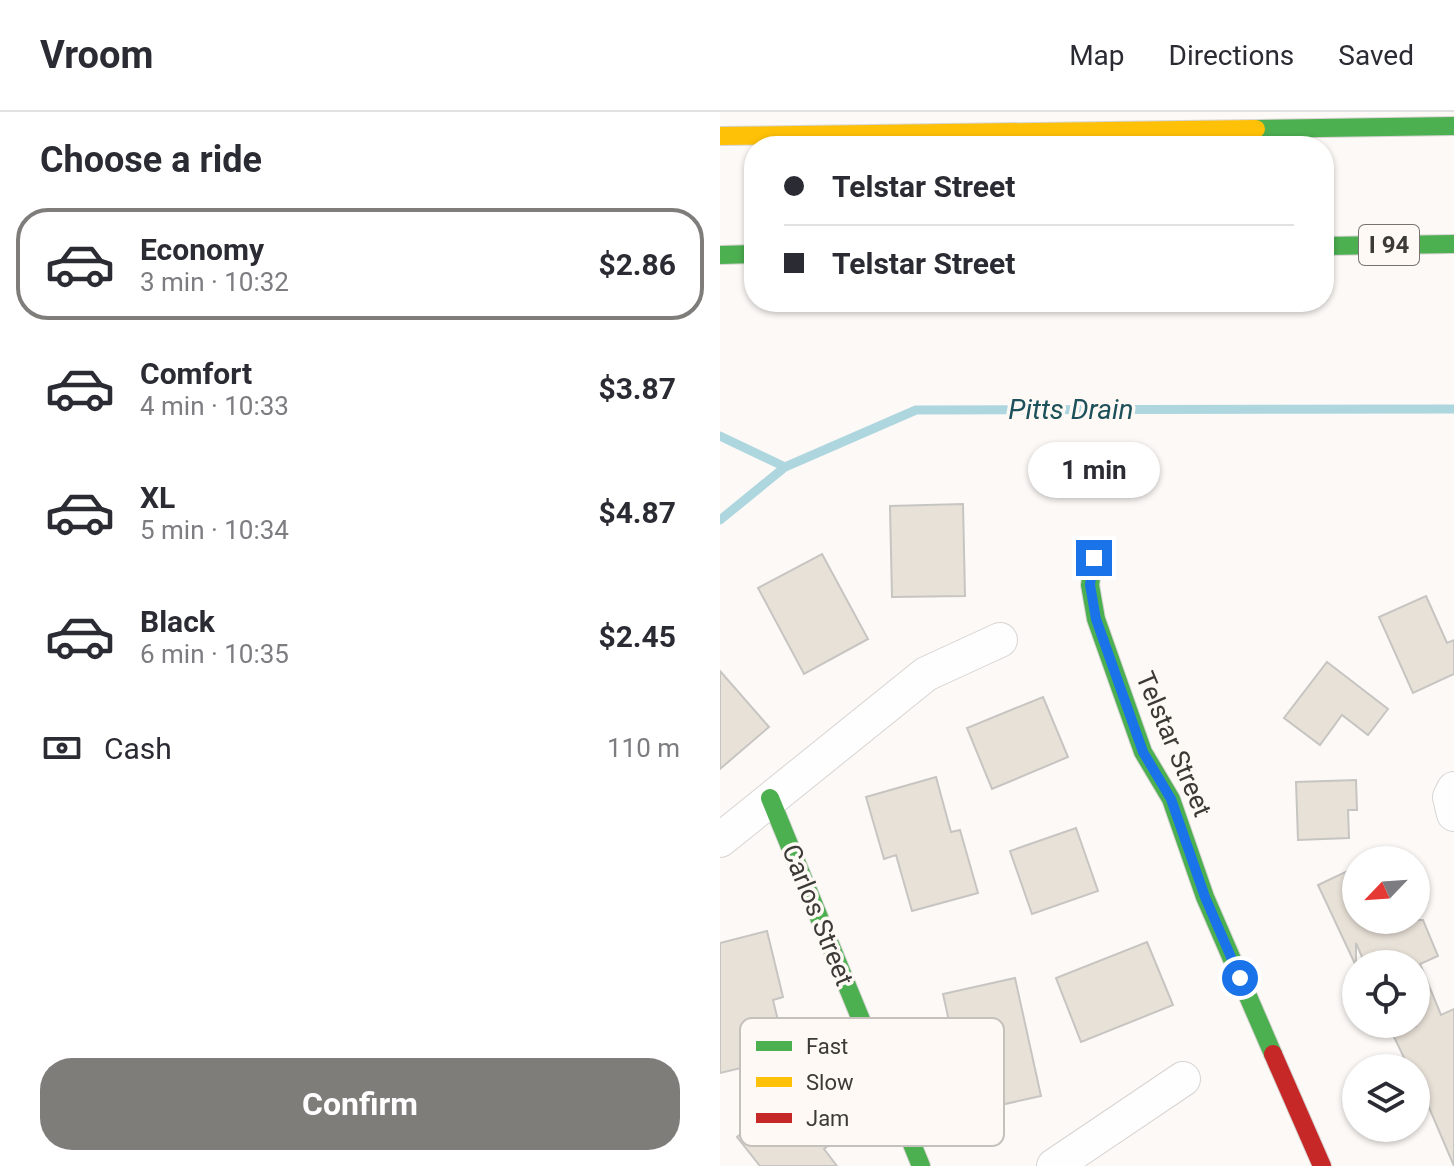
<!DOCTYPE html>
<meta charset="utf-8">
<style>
body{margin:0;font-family:Roboto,sans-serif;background:#f2f2f3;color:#2b2b33;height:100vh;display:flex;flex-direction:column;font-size:30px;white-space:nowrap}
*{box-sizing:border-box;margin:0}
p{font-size:26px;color:#7c7c81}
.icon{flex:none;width:44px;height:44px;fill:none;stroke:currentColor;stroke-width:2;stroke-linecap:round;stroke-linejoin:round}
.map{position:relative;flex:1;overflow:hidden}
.panel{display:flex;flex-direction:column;background:#fff;width:720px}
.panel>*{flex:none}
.guide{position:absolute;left:24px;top:24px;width:590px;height:176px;border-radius:32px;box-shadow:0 2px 6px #0004;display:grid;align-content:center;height:176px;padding:0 40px;background:#fff}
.needle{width:52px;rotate:245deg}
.buttons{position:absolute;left:622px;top:734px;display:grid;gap:16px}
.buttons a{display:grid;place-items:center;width:88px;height:88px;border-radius:50%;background:#fff;box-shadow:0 2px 6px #0004;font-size:40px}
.end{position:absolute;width:36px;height:36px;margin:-18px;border:10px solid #1a73e8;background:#fff;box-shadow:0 0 0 4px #fff}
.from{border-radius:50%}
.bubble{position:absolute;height:56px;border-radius:28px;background:#fff;box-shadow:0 2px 6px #0004;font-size:26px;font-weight:700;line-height:56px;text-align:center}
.guide b{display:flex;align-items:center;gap:28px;height:76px;font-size:30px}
.guide b+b{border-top:2px solid #e1e1e2}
.guide i{width:20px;height:20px;background:#2b2b33}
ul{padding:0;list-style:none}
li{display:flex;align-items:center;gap:24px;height:112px;margin:0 16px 12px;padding:0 24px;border:4px solid transparent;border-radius:32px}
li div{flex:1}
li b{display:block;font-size:30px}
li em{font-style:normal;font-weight:700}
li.on{border-color:#7f7d7a}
li>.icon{width:72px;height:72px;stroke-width:1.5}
h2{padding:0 40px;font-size:36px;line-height:96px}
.pay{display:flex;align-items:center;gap:20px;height:88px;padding:0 40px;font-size:30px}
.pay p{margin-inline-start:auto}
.cta{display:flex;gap:16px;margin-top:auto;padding:16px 40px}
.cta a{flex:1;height:92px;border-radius:32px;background:#7f7d7a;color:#fff;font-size:32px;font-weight:700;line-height:92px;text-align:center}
header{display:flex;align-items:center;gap:48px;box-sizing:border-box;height:112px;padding:0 40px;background:#fff;border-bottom:2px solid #e1e1e2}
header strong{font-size:38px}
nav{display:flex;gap:44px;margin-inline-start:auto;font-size:28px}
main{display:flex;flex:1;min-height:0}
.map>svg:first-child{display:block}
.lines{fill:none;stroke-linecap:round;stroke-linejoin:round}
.stream{stroke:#aed6df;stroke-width:9}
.building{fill:#e8e1d8;stroke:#c7c5c2;stroke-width:2}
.street-casing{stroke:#d7d4d2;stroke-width:36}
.fast-casing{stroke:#d7d4d2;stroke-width:20}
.slow-casing{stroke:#d7d4d2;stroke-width:20}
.jam-casing{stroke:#d7d4d2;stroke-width:20}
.street{stroke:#fffefe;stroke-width:34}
.fast{stroke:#4caf50;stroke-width:18}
.slow{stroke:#ffc107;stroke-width:18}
.jam{stroke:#c62828;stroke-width:18}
.route{stroke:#1a73e8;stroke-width:10}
.labels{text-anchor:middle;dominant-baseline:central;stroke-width:7;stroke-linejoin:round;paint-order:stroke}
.shield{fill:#fef9f4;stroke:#767370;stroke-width:2}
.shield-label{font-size:24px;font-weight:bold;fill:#3c3a37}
.street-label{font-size:26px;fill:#3c3a37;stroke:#fef9f4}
.water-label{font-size:28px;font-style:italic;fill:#1c505a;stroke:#fef9f4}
.key{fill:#fef9f4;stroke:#c4c0bb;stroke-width:2}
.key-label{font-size:22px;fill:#3c3a37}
</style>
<header>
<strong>Vroom</strong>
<nav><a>Map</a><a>Directions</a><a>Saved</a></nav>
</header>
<main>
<section class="panel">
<h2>Choose a ride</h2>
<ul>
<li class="on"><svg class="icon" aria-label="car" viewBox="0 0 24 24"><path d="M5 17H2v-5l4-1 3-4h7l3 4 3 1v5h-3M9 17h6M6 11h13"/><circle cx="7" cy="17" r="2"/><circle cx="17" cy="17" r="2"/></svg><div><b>Economy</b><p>3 min · 10:32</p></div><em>$2.86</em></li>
<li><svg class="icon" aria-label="car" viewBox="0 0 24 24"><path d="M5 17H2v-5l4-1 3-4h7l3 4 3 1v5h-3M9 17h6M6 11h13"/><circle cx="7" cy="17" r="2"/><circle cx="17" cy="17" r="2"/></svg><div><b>Comfort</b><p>4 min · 10:33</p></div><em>$3.87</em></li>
<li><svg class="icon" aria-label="car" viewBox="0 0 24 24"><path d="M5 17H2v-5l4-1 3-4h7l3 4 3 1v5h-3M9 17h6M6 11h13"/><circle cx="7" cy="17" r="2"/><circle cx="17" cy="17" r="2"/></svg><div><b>XL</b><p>5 min · 10:34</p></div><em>$4.87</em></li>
<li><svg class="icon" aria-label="car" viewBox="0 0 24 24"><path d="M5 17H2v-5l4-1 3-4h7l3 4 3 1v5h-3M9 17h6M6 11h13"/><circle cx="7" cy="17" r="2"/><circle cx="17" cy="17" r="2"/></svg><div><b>Black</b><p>6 min · 10:35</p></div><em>$2.45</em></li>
</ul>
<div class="pay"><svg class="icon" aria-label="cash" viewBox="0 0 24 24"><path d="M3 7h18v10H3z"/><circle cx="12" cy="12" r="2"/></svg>Cash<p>110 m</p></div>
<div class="cta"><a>Confirm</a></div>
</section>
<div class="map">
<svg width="734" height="1054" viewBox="0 0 734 1054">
<rect width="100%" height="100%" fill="#fcf9f6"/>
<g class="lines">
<path class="stream" d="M0 324 65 355
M0 408 65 355 196 298 734 297"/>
</g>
<path class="building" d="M243 392 245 484 172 485 170 394Z
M102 442 148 527 84 562 38 476Z
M706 484 727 531 734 528V562L693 581 659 505Z
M607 550 668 597 648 623 622 603 600 633 564 606Z
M0 559 49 615 0 657Z
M323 585 348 645 272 677 247 616Z
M216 665 231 720 240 718 258 781 192 799 176 743 164 747 146 685Z
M636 668 637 698H628L629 726 578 728 576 670Z
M356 716 378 779 312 802 290 739Z
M636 755V808H703L718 844 700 852 721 903 734 897V1054L696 965V956H689L674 925 696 914V852H645L636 831V854L598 773Z
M47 819 63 885 53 888 67 945 0 961V831Z
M427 830 453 893 361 930 336 866Z
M295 866 321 984 249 1000 223 882Z
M73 981 112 1031 104 1037 117 1054H40L17 1025Z"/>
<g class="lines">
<g class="street-casing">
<path id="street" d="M734 677 730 685 734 702
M0 728 206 562 280 528
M334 1054 463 967"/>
</g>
<g class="fast-casing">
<path id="fast" d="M536 17 734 14
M604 134 734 132
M0 143 34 142
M374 446 370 473 376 507 423 640 451 687 485 785 553 942
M50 686 201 1054"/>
</g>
<g class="slow-casing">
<path id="slow" d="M0 24 536 17"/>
</g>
<g class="jam-casing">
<path id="jam" d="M553 942 602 1054"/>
</g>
<use href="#street" class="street"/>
<use href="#fast" class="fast"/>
<use href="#slow" class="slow"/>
<use href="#jam" class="jam"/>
</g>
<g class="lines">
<path class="route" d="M374 446 370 473 376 507 423 640 451 687 485 785 520 866"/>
</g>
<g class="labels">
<rect class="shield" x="639" y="113" width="60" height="40" rx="6"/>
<g class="shield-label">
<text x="669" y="133">I 94</text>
</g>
<g class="street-label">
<text transform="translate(454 632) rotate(67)">Telstar Street</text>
<text transform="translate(98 803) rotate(68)">Carlos Street</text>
</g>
<g class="water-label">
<text x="351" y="297">Pitts Drain</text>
</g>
</g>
<rect x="20" y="906" width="264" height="128" rx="12" class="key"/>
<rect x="36" y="929" width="36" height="10" fill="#4caf50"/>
<rect x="36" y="965" width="36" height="10" fill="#ffc107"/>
<rect x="36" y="1001" width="36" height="10" fill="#c62828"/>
<g class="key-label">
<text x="86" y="942">Fast</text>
<text x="86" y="978">Slow</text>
<text x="86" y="1014">Jam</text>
</g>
</svg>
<div class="buttons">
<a><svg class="needle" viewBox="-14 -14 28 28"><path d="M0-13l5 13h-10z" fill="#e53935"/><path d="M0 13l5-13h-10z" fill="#7c7c81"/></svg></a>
<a><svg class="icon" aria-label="locate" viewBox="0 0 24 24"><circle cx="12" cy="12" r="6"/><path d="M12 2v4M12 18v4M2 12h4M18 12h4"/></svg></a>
<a><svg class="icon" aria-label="layers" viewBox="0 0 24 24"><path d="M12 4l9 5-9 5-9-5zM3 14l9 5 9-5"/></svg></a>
</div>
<i class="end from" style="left:520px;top:866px"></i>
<i class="end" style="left:374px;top:446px"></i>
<div class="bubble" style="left:308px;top:330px;width:132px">1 min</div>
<div class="guide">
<b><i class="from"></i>Telstar Street</b>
<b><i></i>Telstar Street</b>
</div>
</div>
</main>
